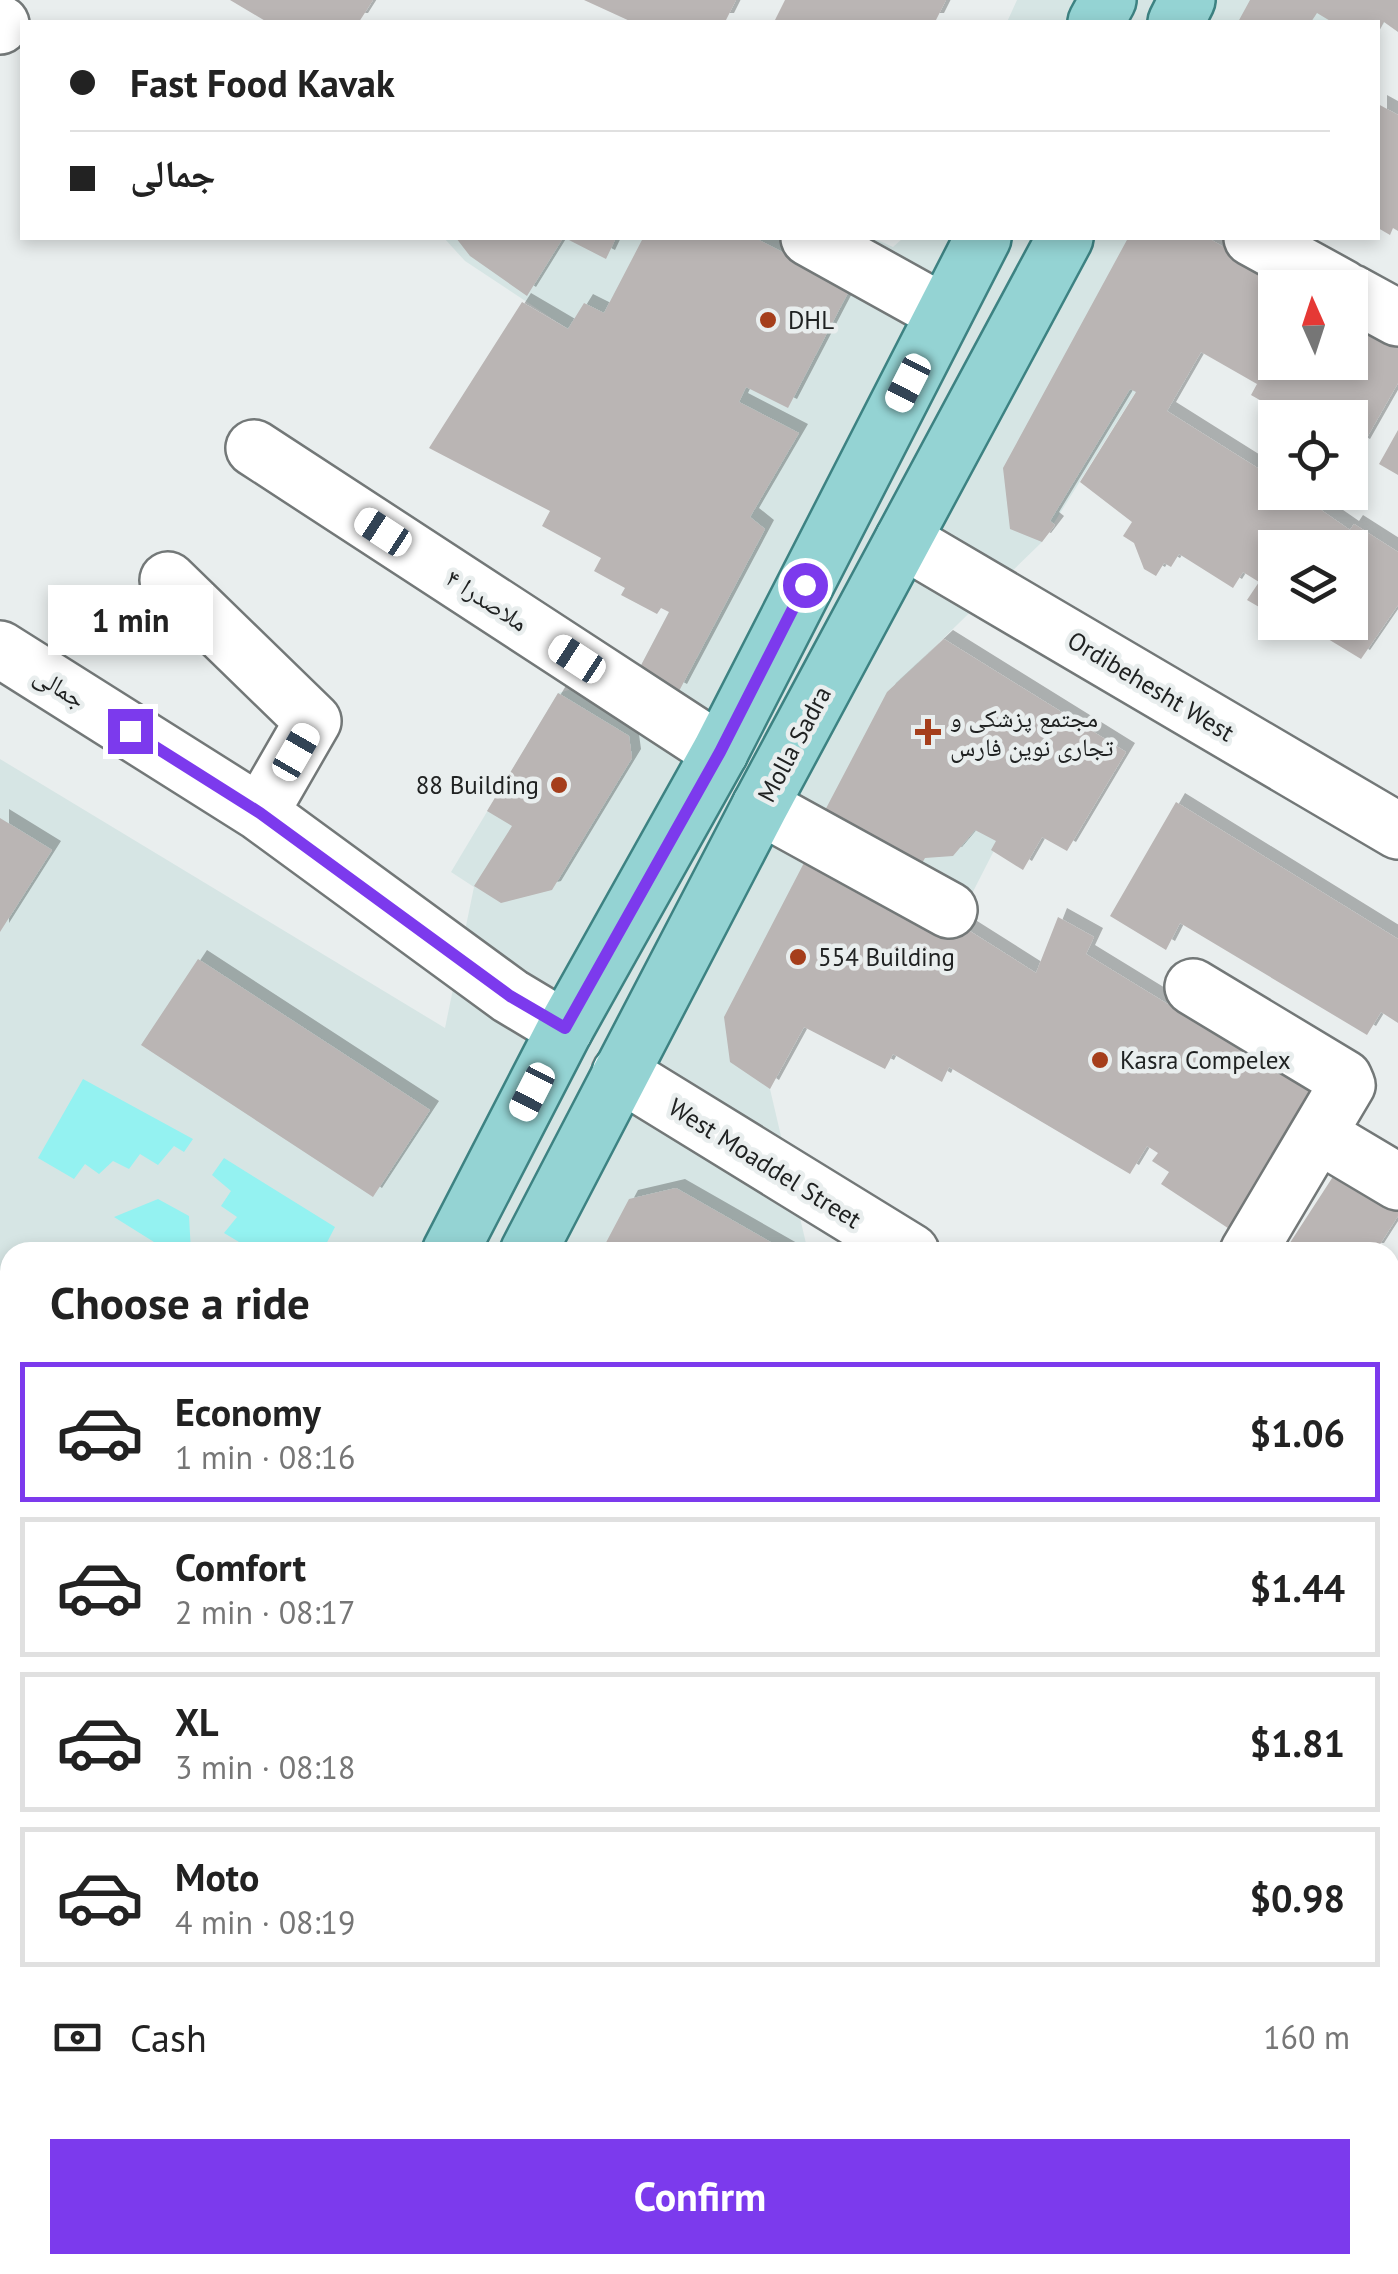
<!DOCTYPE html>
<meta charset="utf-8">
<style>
body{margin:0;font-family:"PT Sans","Noto Naskh Arabic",sans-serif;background:#f6f6f6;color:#222;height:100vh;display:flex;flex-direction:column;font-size:38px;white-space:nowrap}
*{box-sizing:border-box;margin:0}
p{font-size:32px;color:#767676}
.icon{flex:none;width:55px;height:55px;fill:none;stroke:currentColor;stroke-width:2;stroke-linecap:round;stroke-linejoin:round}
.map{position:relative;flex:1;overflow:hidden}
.drawer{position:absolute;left:0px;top:1242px;width:1400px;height:1032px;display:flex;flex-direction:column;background:#fff;border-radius:30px 30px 0 0;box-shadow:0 5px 15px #0003}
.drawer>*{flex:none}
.hud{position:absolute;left:20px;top:20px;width:1360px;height:220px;border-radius:0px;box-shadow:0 5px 15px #0003;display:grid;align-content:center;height:220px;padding:0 50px;background:#fff}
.needle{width:65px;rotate:357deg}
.fabs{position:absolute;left:1258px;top:270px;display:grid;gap:20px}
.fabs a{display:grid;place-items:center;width:110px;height:110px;border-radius:0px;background:#fff;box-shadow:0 5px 15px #0003;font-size:50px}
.end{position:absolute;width:45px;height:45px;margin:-22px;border:12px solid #7c3aed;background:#fff;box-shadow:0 0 0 5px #fff}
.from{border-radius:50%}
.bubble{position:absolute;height:70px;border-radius:0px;background:#fff;box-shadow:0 5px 15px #0003;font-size:32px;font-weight:600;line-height:70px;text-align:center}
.car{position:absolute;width:30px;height:60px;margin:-30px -15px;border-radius:12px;box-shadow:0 0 8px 2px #0007;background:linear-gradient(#fff 24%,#345 0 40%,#fff 0 76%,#345 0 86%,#fff 0)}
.hud b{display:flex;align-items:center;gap:35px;height:95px;font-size:38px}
.hud b+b{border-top:2px solid #e0e0e0}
.hud i{width:25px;height:25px;background:#222}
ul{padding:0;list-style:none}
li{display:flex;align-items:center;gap:30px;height:140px;margin:0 20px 15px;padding:0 30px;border:5px solid #e0e0e0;border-radius:0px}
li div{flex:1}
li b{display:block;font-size:38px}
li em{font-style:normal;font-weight:600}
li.on{border-color:#7c3aed}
li>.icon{width:90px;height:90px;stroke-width:1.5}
h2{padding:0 50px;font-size:45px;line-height:120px}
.pay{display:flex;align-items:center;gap:25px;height:110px;padding:0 50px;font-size:38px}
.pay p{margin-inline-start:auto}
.cta{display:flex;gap:20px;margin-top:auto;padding:20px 50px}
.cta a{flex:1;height:115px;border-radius:0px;background:#7c3aed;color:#fff;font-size:40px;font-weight:600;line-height:115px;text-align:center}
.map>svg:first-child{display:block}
.built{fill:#d6e5e4}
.green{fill:#94f2f1}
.building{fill:#bab5b4;filter:url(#shadow)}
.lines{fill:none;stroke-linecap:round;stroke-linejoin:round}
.minor-casing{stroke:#737878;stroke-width:60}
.major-casing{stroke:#3d8282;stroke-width:60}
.minor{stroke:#fff;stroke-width:55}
.major{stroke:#94d3d3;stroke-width:55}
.route{stroke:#7c3aed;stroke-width:12}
.poi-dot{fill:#a53e1b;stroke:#e9eeee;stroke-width:4}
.labels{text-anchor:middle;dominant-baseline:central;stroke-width:9;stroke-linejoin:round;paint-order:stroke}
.poi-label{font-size:25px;fill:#202222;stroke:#e9eeee;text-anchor:start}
.street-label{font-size:25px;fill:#202222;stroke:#e9eeee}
</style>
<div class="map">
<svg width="1398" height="2274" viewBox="0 0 1398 2274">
<defs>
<filter id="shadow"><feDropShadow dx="9" dy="-9" stdDeviation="0" flood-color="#0004"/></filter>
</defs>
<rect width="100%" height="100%" fill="#e9eeee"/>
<path class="built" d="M1017 0H1398L1378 33V22H1007Z
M444 238H873L893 247 903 238H1210L1154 336 1196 360 1167 411 1135 393 1042 542 918 663 1034 772 957 923 874 893 770 1089 808 1252H10V2265H120L115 2274H0V759L445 1028 474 887 451 872 558 693 638 671 728 499 568 329 465 261Z"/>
<path class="green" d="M83 1079 193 1139 184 1152 174 1146 158 1165 140 1154 129 1169 113 1161 99 1174 85 1164 74 1179 38 1158Z
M224 1158 335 1227 322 1252H232L239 1242 224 1233 237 1217 221 1206 231 1191 212 1175Z
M158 1199 189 1216 191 1252H170L114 1217Z
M0 1643 10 1649V1797L0 1792Z"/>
<path class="building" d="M230 0H373L359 22H267Z
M584 0H736L725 22H632Z
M785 0H946L935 22H774Z
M1250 0H1398V32L1384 22 1378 33V22H1332L1317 13 1311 22H1238Z
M1378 104 1398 115V231L1393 228 1390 235 1378 228Z
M456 238H563L527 296 470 256Z
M565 238H616L606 259Z
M643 238H755L851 287 788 408 746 387 739 402 799 433 750 517 765 529 678 693 638 671 669 612 661 608 657 614 621 595 625 588 594 571 601 558 542 526 550 511 429 448 522 302 568 329 584 303 604 313Z
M1128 238H1208L1296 288H1275V362H1350V317L1398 344V383L1361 448 1350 442V418H1291L1251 395 1257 384 1201 352 1167 411 1275 479V492H1295L1350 530 1354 524 1398 552V605L1361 659 1300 622H1350V548H1275V607L1270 604 1266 611 1247 600 1259 582 1243 572 1233 588 1179 554 1171 567 1164 563 1156 576 1144 569 1134 543 1123 536 1132 522 1080 482 1136 392 1130 389 1050 521 1055 525 1042 542 1010 529 1003 468Z
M1398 430V475L1379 464Z
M944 639 1126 752 1067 851 1042 837 1023 870 991 850 996 841 975 830 953 856 925 858 921 865 821 818 887 692Z
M558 693 629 736 632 758 552 890 501 903 474 886 512 826 487 811Z
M1176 802 1398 939V1023L1381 1012 1367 1035 1180 923 1166 950 1110 916Z
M0 818 52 850 0 932Z
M806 859 957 923 1036 973 1058 917 1094 937 1086 954 1326 1101 1240 1236 1161 1184 1169 1172 1152 1161 1158 1153 1147 1146 1130 1174 949 1067 942 1082 893 1054 885 1069 804 1027 770 1089 730 1062 724 1017Z
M198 959 430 1110 373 1197 141 1045Z
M1336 1172 1398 1211V1216L1375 1252H1284Z
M676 1188 788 1252H601L629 1199Z
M0 1275 10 1281V1354L0 1348Z
M0 1403 10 1409V1540L4 1550 0 1548Z
M1398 1663V1769L1390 1763V1673Z
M50 2265H166L177 2274H45Z
M274 2265H436L440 2268 434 2274H272L268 2271Z"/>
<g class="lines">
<g class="minor-casing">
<path id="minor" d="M0 26 1 24
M809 238 944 313
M1252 238 1343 288
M1350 292 1398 318
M254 448 720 752
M903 540 1398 831
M168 580 313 721 260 813
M0 649 260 813 510 996 565 1029
M760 806 949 910
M1193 987 1344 1078 1347 1085 1248 1252
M620 1073 911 1252
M1319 1135 1398 1182
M1390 1543 1398 1547
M1390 1650 1398 1640
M1390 2243 1398 2249
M624 2265 640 2274
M1048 2274 1055 2265"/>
</g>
<g class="major-casing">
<path id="major" d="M1096 22 1108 0
M1176 22 1187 0
M450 1252 565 1029 720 752 983 238
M528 1252 760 806 1065 238
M0 2103 10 2084
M0 2229 10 2211"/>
</g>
<use href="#minor" class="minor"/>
<use href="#major" class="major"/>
</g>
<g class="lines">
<path class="route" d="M130 731 260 813 510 996 565 1028 720 752 805 585"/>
</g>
<g class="poi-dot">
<circle cx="768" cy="320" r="10"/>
<path d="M923 717h10v10h10v10h-10v10h-10v-10h-10v-10h10z"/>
<circle cx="559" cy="785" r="10"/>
<circle cx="798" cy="957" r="10"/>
<circle cx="1100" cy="1060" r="10"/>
</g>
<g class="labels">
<g class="poi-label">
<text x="788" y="320">DHL</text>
<text x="950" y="718">مجتمع پزشکی و<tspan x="950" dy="29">تجاری نوین فارس</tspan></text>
<text x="539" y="785" text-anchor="end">88 Building</text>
<text x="818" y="957">554 Building</text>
<text x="1120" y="1060">Kasra Compelex</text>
</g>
<g class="street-label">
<text transform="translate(487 600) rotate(33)">۴ ملاصدرا</text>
<text transform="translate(1151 686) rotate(31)">Ordibehesht West</text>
<text transform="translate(60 687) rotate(32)">جمالی</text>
<text transform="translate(794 744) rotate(-62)">Molla Sadra</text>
<text transform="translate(765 1163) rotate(32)">West Moaddel Street</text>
</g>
</g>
</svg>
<div class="fabs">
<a><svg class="needle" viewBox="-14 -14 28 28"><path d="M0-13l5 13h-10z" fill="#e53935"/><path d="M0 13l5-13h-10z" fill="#767676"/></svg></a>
<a><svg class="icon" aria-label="locate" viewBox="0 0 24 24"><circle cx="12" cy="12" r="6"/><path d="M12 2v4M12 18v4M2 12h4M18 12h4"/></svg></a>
<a><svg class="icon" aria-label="layers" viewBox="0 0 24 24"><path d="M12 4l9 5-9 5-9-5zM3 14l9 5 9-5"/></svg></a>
</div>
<i class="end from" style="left:805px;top:585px"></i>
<i class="end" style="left:130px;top:731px"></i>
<div class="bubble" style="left:48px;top:585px;width:165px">1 min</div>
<i class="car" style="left:908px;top:383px;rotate:207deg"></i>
<i class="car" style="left:383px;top:532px;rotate:303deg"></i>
<i class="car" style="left:577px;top:659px;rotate:303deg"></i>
<i class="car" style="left:296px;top:752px;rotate:30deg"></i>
<i class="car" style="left:532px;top:1092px;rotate:207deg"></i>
<div class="hud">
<b><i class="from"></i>Fast Food Kavak</b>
<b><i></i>جمالی</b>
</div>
<section class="drawer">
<h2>Choose a ride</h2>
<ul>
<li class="on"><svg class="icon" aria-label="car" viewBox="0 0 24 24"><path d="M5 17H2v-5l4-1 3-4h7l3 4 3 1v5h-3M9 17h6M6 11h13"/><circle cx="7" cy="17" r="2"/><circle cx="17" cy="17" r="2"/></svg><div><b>Economy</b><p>1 min · 08:16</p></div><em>$1.06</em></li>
<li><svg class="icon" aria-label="car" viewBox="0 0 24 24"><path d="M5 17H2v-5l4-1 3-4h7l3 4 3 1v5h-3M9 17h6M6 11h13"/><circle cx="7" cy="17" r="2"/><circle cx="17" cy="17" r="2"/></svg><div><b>Comfort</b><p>2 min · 08:17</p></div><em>$1.44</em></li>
<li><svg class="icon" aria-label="car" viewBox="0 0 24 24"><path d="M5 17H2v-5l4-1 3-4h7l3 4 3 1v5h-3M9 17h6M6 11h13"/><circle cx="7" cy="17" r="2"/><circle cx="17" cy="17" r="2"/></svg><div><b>XL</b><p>3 min · 08:18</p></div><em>$1.81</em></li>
<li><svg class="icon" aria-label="car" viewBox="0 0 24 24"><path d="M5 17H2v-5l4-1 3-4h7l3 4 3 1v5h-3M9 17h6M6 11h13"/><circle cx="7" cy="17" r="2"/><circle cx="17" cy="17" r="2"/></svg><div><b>Moto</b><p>4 min · 08:19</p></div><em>$0.98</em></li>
</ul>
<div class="pay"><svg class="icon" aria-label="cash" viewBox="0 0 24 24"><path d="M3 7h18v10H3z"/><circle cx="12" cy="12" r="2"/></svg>Cash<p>160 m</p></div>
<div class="cta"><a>Confirm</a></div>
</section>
</div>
